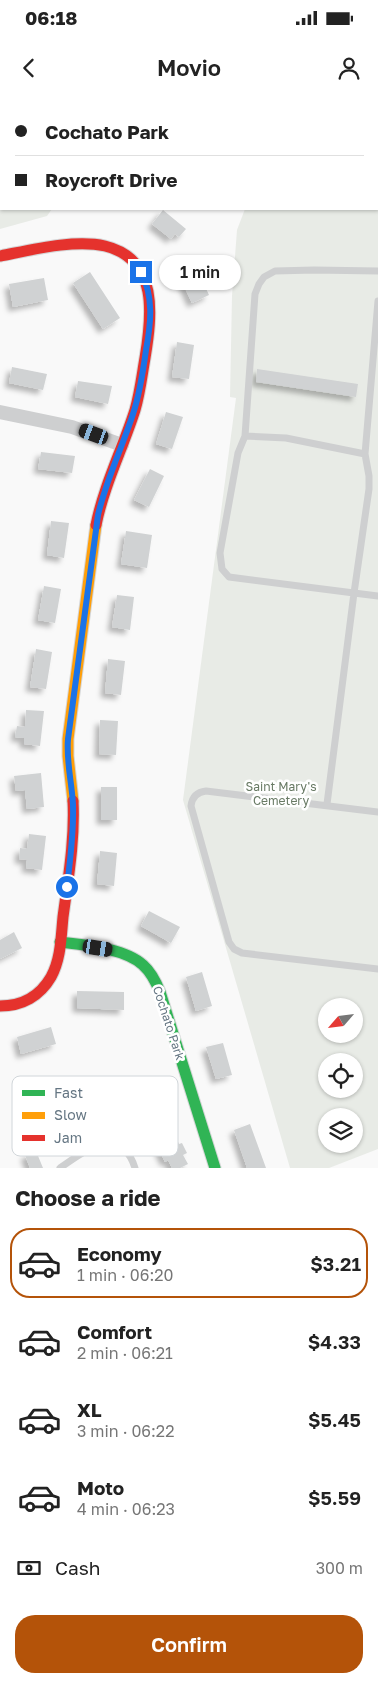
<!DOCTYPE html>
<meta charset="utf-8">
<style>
body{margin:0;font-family:"Golos Text",sans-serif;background:#f2f2f2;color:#222;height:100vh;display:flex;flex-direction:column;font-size:19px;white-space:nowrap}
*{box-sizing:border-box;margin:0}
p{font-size:16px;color:#767676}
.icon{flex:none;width:28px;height:28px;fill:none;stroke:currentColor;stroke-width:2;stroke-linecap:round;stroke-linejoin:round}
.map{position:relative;height:1068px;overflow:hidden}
.sheet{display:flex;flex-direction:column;background:#fff;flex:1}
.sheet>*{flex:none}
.hud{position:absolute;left:0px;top:0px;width:379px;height:110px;box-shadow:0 1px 4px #0004;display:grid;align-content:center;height:110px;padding:0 15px;background:#fff}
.needle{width:32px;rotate:242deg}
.buttons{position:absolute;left:318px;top:898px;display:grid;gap:10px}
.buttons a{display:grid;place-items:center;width:45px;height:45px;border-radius:50%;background:#fff;box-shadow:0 1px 4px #0004;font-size:25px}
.end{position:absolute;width:22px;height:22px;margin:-11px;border:6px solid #1a73e8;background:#fff;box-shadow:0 0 0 2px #fff}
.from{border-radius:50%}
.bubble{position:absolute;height:35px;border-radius:18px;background:#fff;box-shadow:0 1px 4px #0004;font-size:16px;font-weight:600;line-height:35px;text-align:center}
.car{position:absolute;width:15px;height:30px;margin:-15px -8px;border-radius:6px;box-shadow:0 0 4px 1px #0007;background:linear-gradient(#222 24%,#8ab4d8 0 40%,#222 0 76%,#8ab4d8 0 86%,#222 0)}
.hud b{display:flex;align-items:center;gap:18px;height:48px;font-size:19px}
.hud b+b{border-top:1px solid #e0e0e0}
.hud i{width:12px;height:12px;background:#222}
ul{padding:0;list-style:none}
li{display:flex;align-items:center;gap:15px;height:70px;margin:0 10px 8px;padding:0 5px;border:2px solid transparent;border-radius:20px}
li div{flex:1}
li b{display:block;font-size:19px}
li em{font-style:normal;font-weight:600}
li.active{border-color:#b45309}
li>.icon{width:45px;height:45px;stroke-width:1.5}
h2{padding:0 15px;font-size:22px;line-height:60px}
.pay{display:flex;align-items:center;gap:12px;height:55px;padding:0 15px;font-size:19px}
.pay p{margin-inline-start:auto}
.action{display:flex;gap:10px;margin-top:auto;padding:10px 15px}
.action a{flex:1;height:58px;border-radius:20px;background:#b45309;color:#fff;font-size:20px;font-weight:600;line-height:58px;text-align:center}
.status{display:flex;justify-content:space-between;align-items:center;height:35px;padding:0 25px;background:#fff;direction:ltr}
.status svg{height:14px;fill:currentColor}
header{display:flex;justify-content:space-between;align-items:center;height:65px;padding:0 15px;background:#fff;font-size:22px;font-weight:600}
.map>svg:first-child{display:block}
.green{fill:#e8ebe6;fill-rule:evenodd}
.building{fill:#d0d2d3;filter:url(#shadow)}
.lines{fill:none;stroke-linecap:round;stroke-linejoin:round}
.fast-casing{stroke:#d5d6d7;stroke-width:13}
.slow-casing{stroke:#d5d6d7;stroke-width:13}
.jam-casing{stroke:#d5d6d7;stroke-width:13}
.lane{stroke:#cecfd0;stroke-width:7}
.street{stroke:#cecfd0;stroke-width:14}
.fast{stroke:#30b455;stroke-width:11}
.slow{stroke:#ff9f0a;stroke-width:11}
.jam{stroke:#e5322d;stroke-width:11}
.route{stroke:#1a73e8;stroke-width:6}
.labels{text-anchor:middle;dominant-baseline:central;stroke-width:5;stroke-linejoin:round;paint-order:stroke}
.park-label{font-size:12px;fill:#687a64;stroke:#fff}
.street-label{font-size:12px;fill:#657683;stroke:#fff}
.key{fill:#fff;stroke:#d1d6da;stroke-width:1}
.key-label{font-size:14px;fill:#657683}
</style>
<div class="status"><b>06:18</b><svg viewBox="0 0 49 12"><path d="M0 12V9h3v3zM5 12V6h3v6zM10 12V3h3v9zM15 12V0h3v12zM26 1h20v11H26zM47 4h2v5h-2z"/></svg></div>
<header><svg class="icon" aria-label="back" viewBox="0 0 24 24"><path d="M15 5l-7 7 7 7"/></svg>Movio<svg class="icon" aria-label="person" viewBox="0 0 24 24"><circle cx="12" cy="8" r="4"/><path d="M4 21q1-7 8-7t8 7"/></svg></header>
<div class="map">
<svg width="378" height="1068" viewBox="0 0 378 1068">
<defs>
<filter id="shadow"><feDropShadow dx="-4.5" dy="4.5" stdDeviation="2.5" flood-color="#0004"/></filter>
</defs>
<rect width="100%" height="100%" fill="#f9f9f9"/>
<path class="green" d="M0 0H378V1049L329 1068H290L183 700 236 298 230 297 232 196 237 130 245 109H378V1H1V109H52L47 116 0 129ZM326 906H354V934H326ZM326 961H354V989H326ZM326 1016H354V1044H326Z"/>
<path class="building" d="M163 110 186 129 179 137 175 134 171 139 152 124Z
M195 165 209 195 192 203 178 173Z
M90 172 120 218 103 229 73 183Z
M44 178 48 200 13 207 9 184Z
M177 242 194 245 189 279 172 277Z
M12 267 47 274 43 290 9 283Z
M257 269 358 284 356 297 256 282Z
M78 281 112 286 108 304 75 297Z
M166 312 183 317 172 349 156 344Z
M41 352 75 356 72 373 38 369Z
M150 369 164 376 149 407 134 400Z
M51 421 69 423 64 458 47 455Z
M126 431 152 435 147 468 121 464Z
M44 486 61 489 55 523 38 520Z
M117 495 134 497 130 530 112 527Z
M36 549 52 552 46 589 30 587Z
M108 559 125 561 121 595 105 593Z
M26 610 44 611 40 646 24 644V638L15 637 17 626 25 627Z
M100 620 118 621 116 655 99 654Z
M41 673 44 707 27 709 25 690 16 691 14 676Z
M101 687H117V720H101Z
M29 734 46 736 42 770 26 768 27 760 19 759 20 748 27 749Z
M100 751 117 753 114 786 97 784Z
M149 811 180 827 171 843 141 826Z
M14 832 22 848 0 859V840Z
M202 872 212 906 196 911 186 877Z
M77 891 124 892V910L77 908Z
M51 927 56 944 21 954 17 937Z
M223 943 232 975 216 979 206 947Z
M162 1007 179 1044 182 1043 187 1053 183 1055 188 1064 180 1068H172L168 1060 165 1062 155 1041 149 1044 143 1030 153 1025 147 1013Z
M250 1024 266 1068H247L234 1030Z
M36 1051 43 1068H30L25 1055Z"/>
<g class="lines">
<g class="fast-casing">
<path id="fast" d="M60 842C84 845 125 848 143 865 151 872 156 882 160 892L215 1068"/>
</g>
<g class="slow-casing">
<path id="slow" d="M73 701 68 656V639L96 425"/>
</g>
<g class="jam-casing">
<path id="jam" d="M0 156C31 150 74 139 105 146 159 159 152 216 145 258 142 275 140 293 135 310 123 348 104 385 96 425
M0 906C22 906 40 896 51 877 61 859 61 837 63 817 68 779 75 740 73 701"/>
</g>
<path class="lane" d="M245 336 286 338 365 354 369 376V389L354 493 229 477 222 469 220 453 238 353 245 336 255 194 259 184 264 177 275 171 314 170 378 171
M365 354 378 201
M327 704 354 493 378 496
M378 712 206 691C197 692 192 697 191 706L229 842 234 849 242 853 378 869
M60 1068C85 1050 121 1024 135 1068"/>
<path class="street" d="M0 312 72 327 122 345"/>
<use href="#fast" class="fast"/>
<use href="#slow" class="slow"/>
<use href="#jam" class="jam"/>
</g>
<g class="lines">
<path class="route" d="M67 787C70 760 74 733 73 705 72 683 66 661 68 639L98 415C106 380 122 348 133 314 140 293 143 272 146 250 151 223 154 197 141 172"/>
</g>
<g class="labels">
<g class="park-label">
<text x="281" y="686">Saint Mary's<tspan x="281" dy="14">Cemetery</tspan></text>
</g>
<g class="street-label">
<text transform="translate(169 923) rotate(72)">Cochato Park</text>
</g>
</g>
<rect x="12" y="976" width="166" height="80" rx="8" class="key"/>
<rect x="22" y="990" width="23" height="6" fill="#30b455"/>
<rect x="22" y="1012" width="23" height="7" fill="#ff9f0a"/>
<rect x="22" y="1035" width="23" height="6" fill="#e5322d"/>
<g class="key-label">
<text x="54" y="998">Fast</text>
<text x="54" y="1020">Slow</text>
<text x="54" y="1043">Jam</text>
</g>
</svg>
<div class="buttons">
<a><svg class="needle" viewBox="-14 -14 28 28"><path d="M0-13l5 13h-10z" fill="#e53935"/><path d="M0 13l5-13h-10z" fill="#767676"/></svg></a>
<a><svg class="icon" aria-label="locate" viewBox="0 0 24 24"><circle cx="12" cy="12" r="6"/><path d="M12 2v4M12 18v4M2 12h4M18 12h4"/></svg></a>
<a><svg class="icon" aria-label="layers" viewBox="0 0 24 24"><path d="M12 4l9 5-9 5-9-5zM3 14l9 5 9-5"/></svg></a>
</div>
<i class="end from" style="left:67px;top:787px"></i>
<i class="end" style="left:141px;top:172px"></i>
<div class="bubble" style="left:159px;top:155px;width:82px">1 min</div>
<i class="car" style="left:94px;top:334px;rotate:290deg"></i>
<i class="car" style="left:98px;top:848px;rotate:99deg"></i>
<div class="hud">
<b><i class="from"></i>Cochato Park</b>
<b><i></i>Roycroft Drive</b>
</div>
</div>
<section class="sheet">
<h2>Choose a ride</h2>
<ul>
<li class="active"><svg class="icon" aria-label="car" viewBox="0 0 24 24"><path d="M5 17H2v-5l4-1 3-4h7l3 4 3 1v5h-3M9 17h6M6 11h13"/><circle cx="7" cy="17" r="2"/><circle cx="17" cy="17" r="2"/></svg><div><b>Economy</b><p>1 min · 06:20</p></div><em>$3.21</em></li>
<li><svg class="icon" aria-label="car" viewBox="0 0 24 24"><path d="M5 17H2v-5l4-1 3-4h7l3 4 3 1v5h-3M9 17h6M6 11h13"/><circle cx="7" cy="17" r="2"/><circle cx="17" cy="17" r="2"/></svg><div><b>Comfort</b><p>2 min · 06:21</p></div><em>$4.33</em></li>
<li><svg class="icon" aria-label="car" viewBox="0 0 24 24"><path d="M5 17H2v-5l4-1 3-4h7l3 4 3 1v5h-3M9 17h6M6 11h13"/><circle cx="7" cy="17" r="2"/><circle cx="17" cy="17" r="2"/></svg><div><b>XL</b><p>3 min · 06:22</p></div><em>$5.45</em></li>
<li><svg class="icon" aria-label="car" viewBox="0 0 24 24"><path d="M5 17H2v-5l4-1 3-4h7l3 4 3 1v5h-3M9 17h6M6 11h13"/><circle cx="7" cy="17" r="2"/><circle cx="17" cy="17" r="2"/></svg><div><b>Moto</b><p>4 min · 06:23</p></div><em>$5.59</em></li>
</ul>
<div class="pay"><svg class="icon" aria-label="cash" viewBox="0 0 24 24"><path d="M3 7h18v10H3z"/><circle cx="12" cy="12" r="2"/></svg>Cash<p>300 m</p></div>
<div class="action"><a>Confirm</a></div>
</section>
